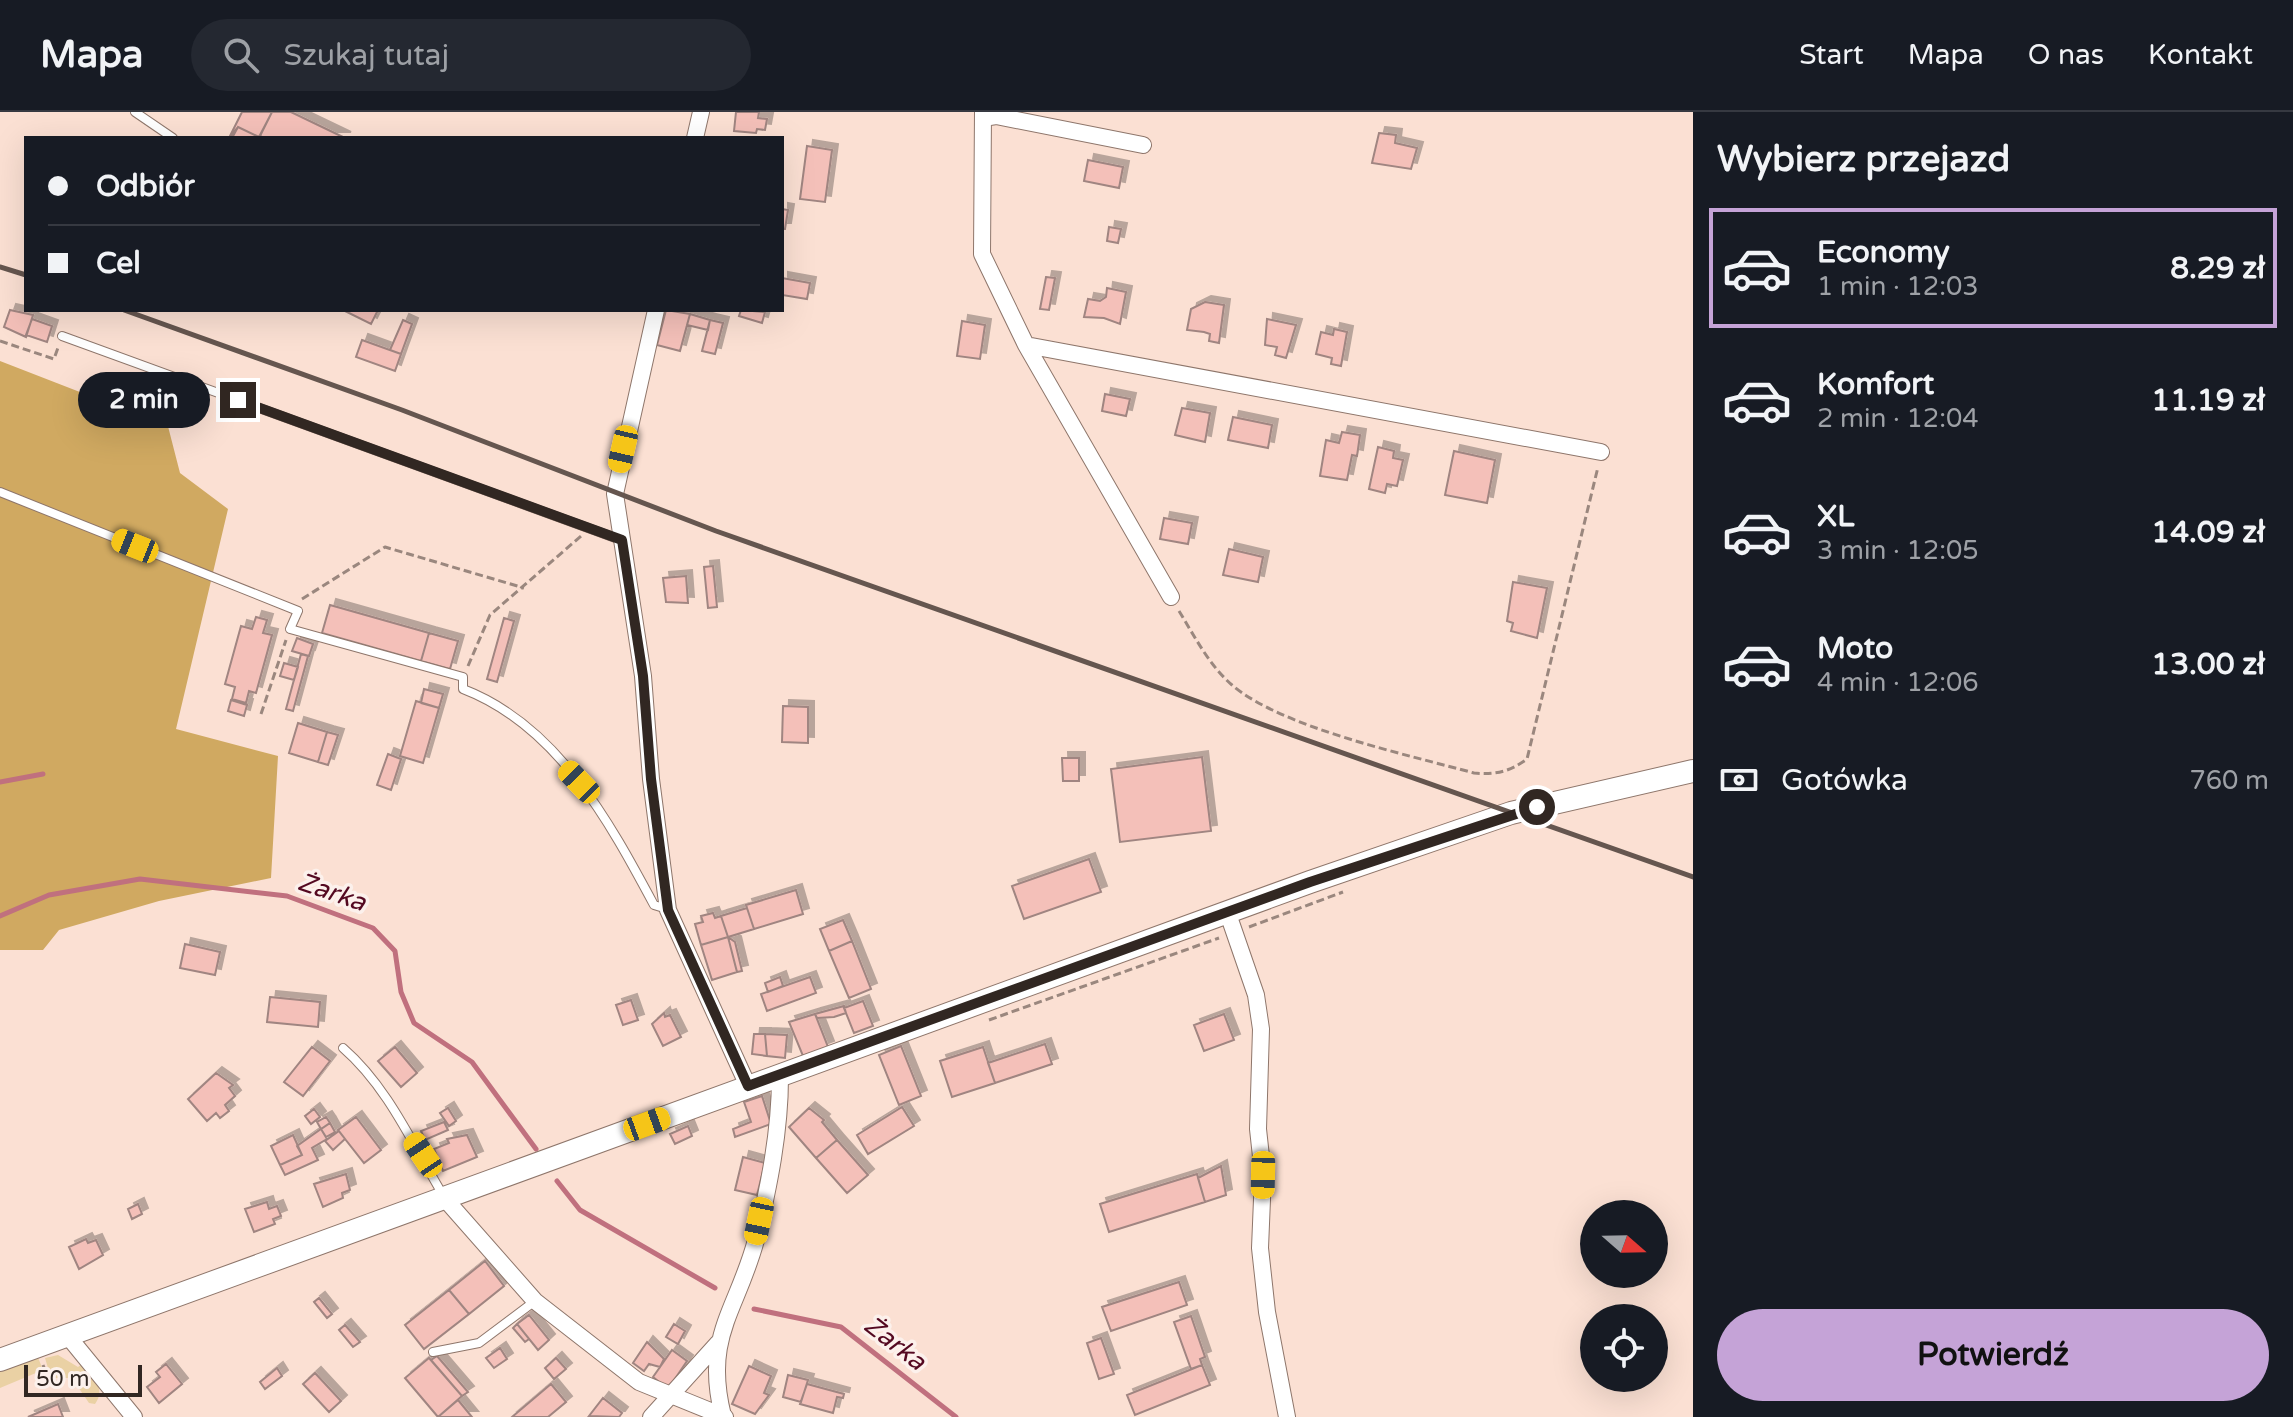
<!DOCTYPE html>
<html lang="pl">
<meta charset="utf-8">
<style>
body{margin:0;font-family:"Varela Round",sans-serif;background:#242831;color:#f1f3f6;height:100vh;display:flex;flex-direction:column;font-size:30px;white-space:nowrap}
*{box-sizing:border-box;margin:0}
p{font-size:26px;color:#9ea1a6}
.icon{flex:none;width:44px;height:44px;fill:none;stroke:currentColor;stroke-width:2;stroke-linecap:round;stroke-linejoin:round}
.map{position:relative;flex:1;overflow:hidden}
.drawer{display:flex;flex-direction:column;background:#171b24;width:600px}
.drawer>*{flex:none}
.top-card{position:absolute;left:24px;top:24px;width:760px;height:176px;border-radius:0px;box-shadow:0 8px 32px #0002;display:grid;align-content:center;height:176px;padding:0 24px;background:#171b24}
.needle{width:52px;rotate:110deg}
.tools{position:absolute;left:1580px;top:1088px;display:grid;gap:16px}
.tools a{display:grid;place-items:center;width:88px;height:88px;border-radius:50%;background:#171b24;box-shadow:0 8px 32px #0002;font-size:40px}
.scale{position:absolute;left:24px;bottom:20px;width:118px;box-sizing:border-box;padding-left:8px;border:4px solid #312722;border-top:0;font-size:22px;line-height:28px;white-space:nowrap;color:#312722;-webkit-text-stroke:6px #fcf1ec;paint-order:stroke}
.end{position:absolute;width:36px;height:36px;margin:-18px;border:10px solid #312722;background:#fff;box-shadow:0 0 0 4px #fff}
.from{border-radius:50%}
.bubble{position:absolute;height:56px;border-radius:28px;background:#171b24;box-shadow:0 8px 32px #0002;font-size:26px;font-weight:800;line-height:56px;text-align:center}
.car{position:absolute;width:24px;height:48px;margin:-24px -12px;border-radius:10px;box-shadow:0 0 6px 2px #0007;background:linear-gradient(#f5c518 24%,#345 0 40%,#f5c518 0 76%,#345 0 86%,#f5c518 0)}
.top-card b{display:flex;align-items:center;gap:28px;height:76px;font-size:30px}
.top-card b+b{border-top:2px solid #363941}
.top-card i{width:20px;height:20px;background:#f1f3f6}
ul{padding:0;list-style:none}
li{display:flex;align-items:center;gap:24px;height:120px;margin:0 16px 12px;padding:0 8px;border:4px solid transparent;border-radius:0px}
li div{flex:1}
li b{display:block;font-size:30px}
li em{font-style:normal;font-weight:800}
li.current{border-color:#c5a3d7}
li>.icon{width:72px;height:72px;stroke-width:1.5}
h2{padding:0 24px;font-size:36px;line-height:96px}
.pay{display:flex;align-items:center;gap:20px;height:88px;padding:0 24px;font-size:30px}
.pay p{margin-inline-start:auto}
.primary-button{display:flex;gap:16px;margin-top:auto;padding:16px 24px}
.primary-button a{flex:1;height:92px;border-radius:48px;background:#c5a3d7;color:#111;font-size:32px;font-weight:800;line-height:92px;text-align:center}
header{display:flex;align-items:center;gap:48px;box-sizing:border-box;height:112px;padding:0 40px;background:#171b24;border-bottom:2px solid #363941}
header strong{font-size:38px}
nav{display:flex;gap:44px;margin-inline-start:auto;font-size:28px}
.search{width:560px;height:72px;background:#242831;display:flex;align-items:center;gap:20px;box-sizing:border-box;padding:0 28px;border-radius:44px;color:#9ea1a6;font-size:30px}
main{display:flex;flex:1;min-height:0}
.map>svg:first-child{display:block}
.green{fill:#ead1a4}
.forest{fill:#d0a961}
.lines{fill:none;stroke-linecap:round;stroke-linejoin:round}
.stream{stroke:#c0707e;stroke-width:5}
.building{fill:#f4c0b9;stroke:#a08581;stroke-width:2;filter:url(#shadow)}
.lane-casing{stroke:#8e766b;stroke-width:10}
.street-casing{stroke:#8e766b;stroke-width:18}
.secondary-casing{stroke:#8e766b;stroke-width:24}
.path{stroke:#9a877e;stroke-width:3;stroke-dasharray:8 4;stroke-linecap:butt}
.lane{stroke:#fff;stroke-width:8}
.street{stroke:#fff;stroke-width:16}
.secondary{stroke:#fff;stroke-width:22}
.rail{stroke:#65564f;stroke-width:5}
.route{stroke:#312722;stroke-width:10}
.labels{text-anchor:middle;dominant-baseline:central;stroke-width:7;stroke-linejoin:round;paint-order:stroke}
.water-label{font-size:26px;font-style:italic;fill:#540921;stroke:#fcf1ec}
</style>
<header>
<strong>Mapa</strong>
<div class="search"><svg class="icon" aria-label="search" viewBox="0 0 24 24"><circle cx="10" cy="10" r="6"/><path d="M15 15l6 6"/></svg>Szukaj tutaj</div>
<nav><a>Start</a><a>Mapa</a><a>O nas</a><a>Kontakt</a></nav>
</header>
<main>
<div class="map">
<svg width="1693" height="1305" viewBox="0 0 1693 1305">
<defs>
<filter id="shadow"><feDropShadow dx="6" dy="-6" stdDeviation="0" flood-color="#0004"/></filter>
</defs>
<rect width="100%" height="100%" fill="#fbe0d3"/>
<path class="green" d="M37 1243 43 1258 0 1276V1257Z
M58 1243 78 1255 82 1252C92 1265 107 1276 95 1292L89 1291 72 1266H51L45 1246Z"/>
<path class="forest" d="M0 249 85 282 162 291 180 361 228 397 176 617 278 644 271 766 159 789 59 818 43 838H0Z"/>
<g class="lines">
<path class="stream" d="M0 670 43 662
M0 804 49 783 140 767 287 784 373 816 395 839 401 880 414 911 472 950 536 1037
M557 1069 580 1098 715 1176
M754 1197 841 1215 956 1305"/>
</g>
<path class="building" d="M242 0H272L259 25 238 15 229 26Z
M272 0H291L345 26H264L260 24Z
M736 0H759L758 6 767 7 765 18 757 17 756 21 734 19Z
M238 15 259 25 261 26H232Z
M1379 21 1396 23 1395 31 1417 36 1411 57 1372 51Z
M807 34 832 38 825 90 800 87Z
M1088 48 1123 55 1119 76 1084 69Z
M782 97 788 98 785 117H782Z
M1109 115 1121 117 1118 131 1107 129Z
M1046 165 1055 166 1049 198 1040 197Z
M782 166 810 171 807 187 782 183Z
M1107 176 1126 180 1120 212 1104 206 1084 205 1088 187 1100 189 1106 185Z
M1205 190 1224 193 1219 231 1209 229 1210 222 1204 220 1187 218 1191 197Z
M10 198 33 203 26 225 4 215Z
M343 198H378L371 212Z
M666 198 690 202 680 239 657 233Z
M741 198 765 200 762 211 739 204Z
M690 202 710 208 708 218 687 213Z
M32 207 52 214 47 230 26 223Z
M1267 207 1296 213 1286 246 1275 243 1277 235 1265 233Z
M403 208 412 212 401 242 390 238Z
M710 208 723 211 715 242 702 239Z
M962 209 985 213 980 247 957 244Z
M1334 217 1347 220 1341 254 1331 252 1332 246 1316 242 1321 220 1333 223Z
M362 228 401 242 395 259 356 245Z
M1105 282 1130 287 1126 304 1102 299Z
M1182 296 1210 301 1205 330 1175 323Z
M1233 305 1272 313 1268 336 1228 328Z
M1342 320 1360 323 1357 344 1352 343 1347 368 1320 364 1326 328 1339 331Z
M1378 335 1394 339 1393 346 1403 348 1397 374 1387 372 1385 381 1369 377Z
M1454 339 1495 348 1487 391 1445 383Z
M1164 406 1192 411 1188 432 1160 427Z
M1229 437 1263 445 1258 470 1223 463Z
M713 454 717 495 708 496 704 455Z
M686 464 688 491 666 490 663 466Z
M1513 470 1547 476 1537 526 1511 519 1513 511 1507 509Z
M330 493 429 521 421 549 322 521Z
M256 505 267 508 263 521 272 523 256 581 249 579 246 591 232 587 235 575 225 572 241 514 252 517Z
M504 506 514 509 497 570 487 567Z
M429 521 458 529 450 557 421 549Z
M297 526 313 532 309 544 292 539Z
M301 542 308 544 293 599 286 597Z
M284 551 298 555 294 568 280 564Z
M424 577 443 582 439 596 421 591Z
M231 588 247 593 244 604 228 599Z
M416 589 439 596 423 651 400 644Z
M783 594 808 595V631L782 630Z
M298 611 327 620 318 650 289 641Z
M327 620 338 623 328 653 318 650Z
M388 642 401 647 391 678 377 673Z
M1202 645 1211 719 1120 730 1111 657Z
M1062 646H1079V669H1063Z
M1089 747 1101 780 1024 807 1012 774Z
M796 778 803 802 754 817 746 793Z
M747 796 754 817 728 825 721 804Z
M713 801 715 806 721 804 728 825 701 833 695 812 703 810 701 804Z
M843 808 852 829 829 839 820 817Z
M728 825 737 860 712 868 701 833Z
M728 825 735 830 742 859 737 860Z
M852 829 871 877 849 886 829 839Z
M185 832 220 840 215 863 180 856Z
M780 865 783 874 768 880 765 871Z
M810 865 816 881 767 899 761 882Z
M270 885 320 890 318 915 267 910Z
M631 888 638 908 623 913 616 893Z
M863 889 873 914 854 921 844 896Z
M844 894 846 901 834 905 817 906 815 902Z
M664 901 665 905 670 903 681 925 663 934 652 912Z
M815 902 828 935 803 944 789 910Z
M1224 902 1234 928 1204 939 1194 913Z
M754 922H765L767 944 752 942Z
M765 922 787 923 785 946 767 944Z
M1045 932 1052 952 995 971 988 951Z
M901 934 921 984 899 993 879 943Z
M312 935 330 949 303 984 284 970Z
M395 935 417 961 401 975 378 949Z
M983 935 995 971 952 985 940 949Z
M216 961 233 973 229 976 235 984 225 993 229 999 220 1006 216 1001 207 1009 188 987Z
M762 984 771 1012 735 1025 733 1017 751 1010 744 990Z
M902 995 914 1014 868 1042 857 1023Z
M448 996 456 1009 449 1014 440 1001Z
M809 996 824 1008 822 1010 837 1028 816 1046 789 1015Z
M314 997 320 1005 311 1012 305 1004Z
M326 1005 330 1011 321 1017 317 1010Z
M356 1005 381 1038 364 1051 338 1018Z
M444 1010 448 1018 425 1028 421 1019Z
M330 1011 335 1020 326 1025 321 1017Z
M688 1014 692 1024 675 1032 670 1022Z
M321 1017 327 1027 312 1036 318 1048 285 1063 280 1053 302 1043 297 1034Z
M339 1019 345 1027 333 1038 325 1029Z
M293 1023 302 1043 280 1053 271 1034Z
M467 1023 477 1045 443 1059 434 1037 449 1031 447 1027Z
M837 1028 868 1063 847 1081 816 1046Z
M743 1045 765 1051 757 1083 735 1078Z
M1221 1054 1226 1083 1205 1090 1198 1066Z
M346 1062 350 1078 342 1081 343 1086 323 1095 314 1072Z
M1197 1062 1205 1090 1109 1120 1100 1092Z
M267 1090 269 1097 277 1094 281 1104 273 1107 275 1112 254 1120 245 1097Z
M138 1092 142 1102 132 1107 128 1097Z
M86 1127 88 1131 96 1128 103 1143 79 1157 69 1135Z
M485 1149 504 1174 469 1202 449 1178Z
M1179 1170 1187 1193 1111 1219 1102 1195Z
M449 1178 469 1202 424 1237 405 1213Z
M319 1186 332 1202 327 1206 314 1190Z
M529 1203 549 1228 538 1238 517 1212Z
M1191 1204 1205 1245 1200 1247 1202 1253 1191 1257 1174 1210Z
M517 1212 529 1227 525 1230 513 1216Z
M674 1212 685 1219 678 1232 666 1225Z
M345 1213 360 1230 353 1235 339 1218Z
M1101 1226 1114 1262 1099 1267 1087 1231Z
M647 1230 664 1247 660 1255 649 1252 644 1259 633 1251Z
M500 1236 507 1247 494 1256 486 1246Z
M672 1238 687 1249 668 1277 653 1265Z
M437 1244 468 1280 462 1284 431 1248Z
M429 1246 462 1284 438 1305 405 1266Z
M556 1246 566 1257 554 1267 545 1256Z
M166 1252 182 1272 159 1291 147 1275 160 1265 156 1260Z
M1202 1253 1210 1273 1135 1303 1127 1283Z
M749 1254 771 1264 764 1281 769 1283 755 1302 732 1292Z
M277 1256 282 1264 265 1277 260 1270Z
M315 1261 341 1289 329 1300 303 1272Z
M788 1263 808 1268 801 1290 783 1285Z
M551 1272 566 1290 548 1305H512Z
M807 1272 844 1282 843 1286 837 1285 833 1301 800 1292Z
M603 1286 622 1301 619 1305 589 1304Z
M458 1288 472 1305H438Z
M58 1292 63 1305H28Z"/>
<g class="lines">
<g class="lane-casing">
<path id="lane" d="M135 0 173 26
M62 224 621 428
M0 380 298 499 290 517 463 565V577C557 613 609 709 654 793L667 797
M343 936C388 975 413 1033 443 1083
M433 1240 479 1231 535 1189"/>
</g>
<g class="street-casing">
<path id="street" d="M983 0 982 142 1026 233 1171 485
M983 6 996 4 1143 33
M695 26 701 0
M656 198 615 382 643 564 651 667 668 798 748 974
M1026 233 1601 340
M1227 799 1256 883 1261 917 1258 1017 1263 1063 1260 1136 1267 1200 1287 1305
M446 1088 535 1189 639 1270 725 1305
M67 1223 134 1305
M723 1304C703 1224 737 1199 756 1128 769 1074 780 1020 780 965
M651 1305 718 1231"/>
</g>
<g class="secondary-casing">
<path id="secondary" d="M0 1248 1310 770 1511 701 1693 659"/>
</g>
<path class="path" d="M0 229 54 247 59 233
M302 487 385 435 524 476
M1179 499C1195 525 1209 553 1232 573 1282 616 1409 643 1474 661 1495 663 1509 660 1527 647L1598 355
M468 554 490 503 581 424
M261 602 286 528
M1249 815 1343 780
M989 908 1219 826
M43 1253 52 1275"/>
<use href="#lane" class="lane"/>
<use href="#street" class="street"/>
<use href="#secondary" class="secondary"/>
<path class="rail" d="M0 155 26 163
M124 198 402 298 716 419 1693 765"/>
</g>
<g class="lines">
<path class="route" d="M238 288 622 428 643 564 651 667 668 798 748 974 1310 770 1537 695"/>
</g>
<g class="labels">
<g class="water-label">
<text transform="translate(332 780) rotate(19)">Żarka</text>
<text transform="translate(895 1231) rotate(38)">Żarka</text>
</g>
</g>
</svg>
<div class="tools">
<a><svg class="needle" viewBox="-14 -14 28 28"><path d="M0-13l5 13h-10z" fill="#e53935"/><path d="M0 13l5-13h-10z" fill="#9ea1a6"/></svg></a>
<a><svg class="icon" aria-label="locate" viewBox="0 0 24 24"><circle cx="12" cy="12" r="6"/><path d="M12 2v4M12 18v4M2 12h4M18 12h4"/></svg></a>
</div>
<div class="scale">50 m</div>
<i class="end from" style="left:1537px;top:695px"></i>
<i class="end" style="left:238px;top:288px"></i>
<div class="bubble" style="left:78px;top:260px;width:132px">2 min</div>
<i class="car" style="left:623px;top:337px;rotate:193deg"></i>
<i class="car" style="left:135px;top:434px;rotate:292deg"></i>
<i class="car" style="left:579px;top:670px;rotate:316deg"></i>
<i class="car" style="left:647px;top:1012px;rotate:70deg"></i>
<i class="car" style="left:423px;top:1043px;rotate:326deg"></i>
<i class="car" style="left:1263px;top:1063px;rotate:181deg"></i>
<i class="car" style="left:759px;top:1109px;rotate:192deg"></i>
<div class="top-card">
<b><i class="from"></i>Odbiór</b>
<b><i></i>Cel</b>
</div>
</div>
<section class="drawer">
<h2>Wybierz przejazd</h2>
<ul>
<li class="current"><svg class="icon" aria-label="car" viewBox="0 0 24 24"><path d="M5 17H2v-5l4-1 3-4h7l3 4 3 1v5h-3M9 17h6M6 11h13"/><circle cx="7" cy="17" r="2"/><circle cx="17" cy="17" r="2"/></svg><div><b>Economy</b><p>1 min · 12:03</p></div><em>8.29 zł</em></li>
<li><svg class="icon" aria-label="car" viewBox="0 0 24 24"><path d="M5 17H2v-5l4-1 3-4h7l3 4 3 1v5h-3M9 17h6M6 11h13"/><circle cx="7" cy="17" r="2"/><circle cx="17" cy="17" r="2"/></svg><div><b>Komfort</b><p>2 min · 12:04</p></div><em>11.19 zł</em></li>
<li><svg class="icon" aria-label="car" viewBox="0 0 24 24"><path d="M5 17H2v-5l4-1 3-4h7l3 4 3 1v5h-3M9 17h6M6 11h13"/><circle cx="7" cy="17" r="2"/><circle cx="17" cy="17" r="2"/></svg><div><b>XL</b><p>3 min · 12:05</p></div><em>14.09 zł</em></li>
<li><svg class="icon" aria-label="car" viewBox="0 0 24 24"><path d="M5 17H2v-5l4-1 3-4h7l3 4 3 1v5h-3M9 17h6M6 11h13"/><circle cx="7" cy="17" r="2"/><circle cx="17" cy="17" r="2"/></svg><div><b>Moto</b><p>4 min · 12:06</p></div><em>13.00 zł</em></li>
</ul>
<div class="pay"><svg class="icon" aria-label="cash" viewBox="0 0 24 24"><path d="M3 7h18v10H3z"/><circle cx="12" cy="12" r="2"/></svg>Gotówka<p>760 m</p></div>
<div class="primary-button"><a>Potwierdź</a></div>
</section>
</main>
